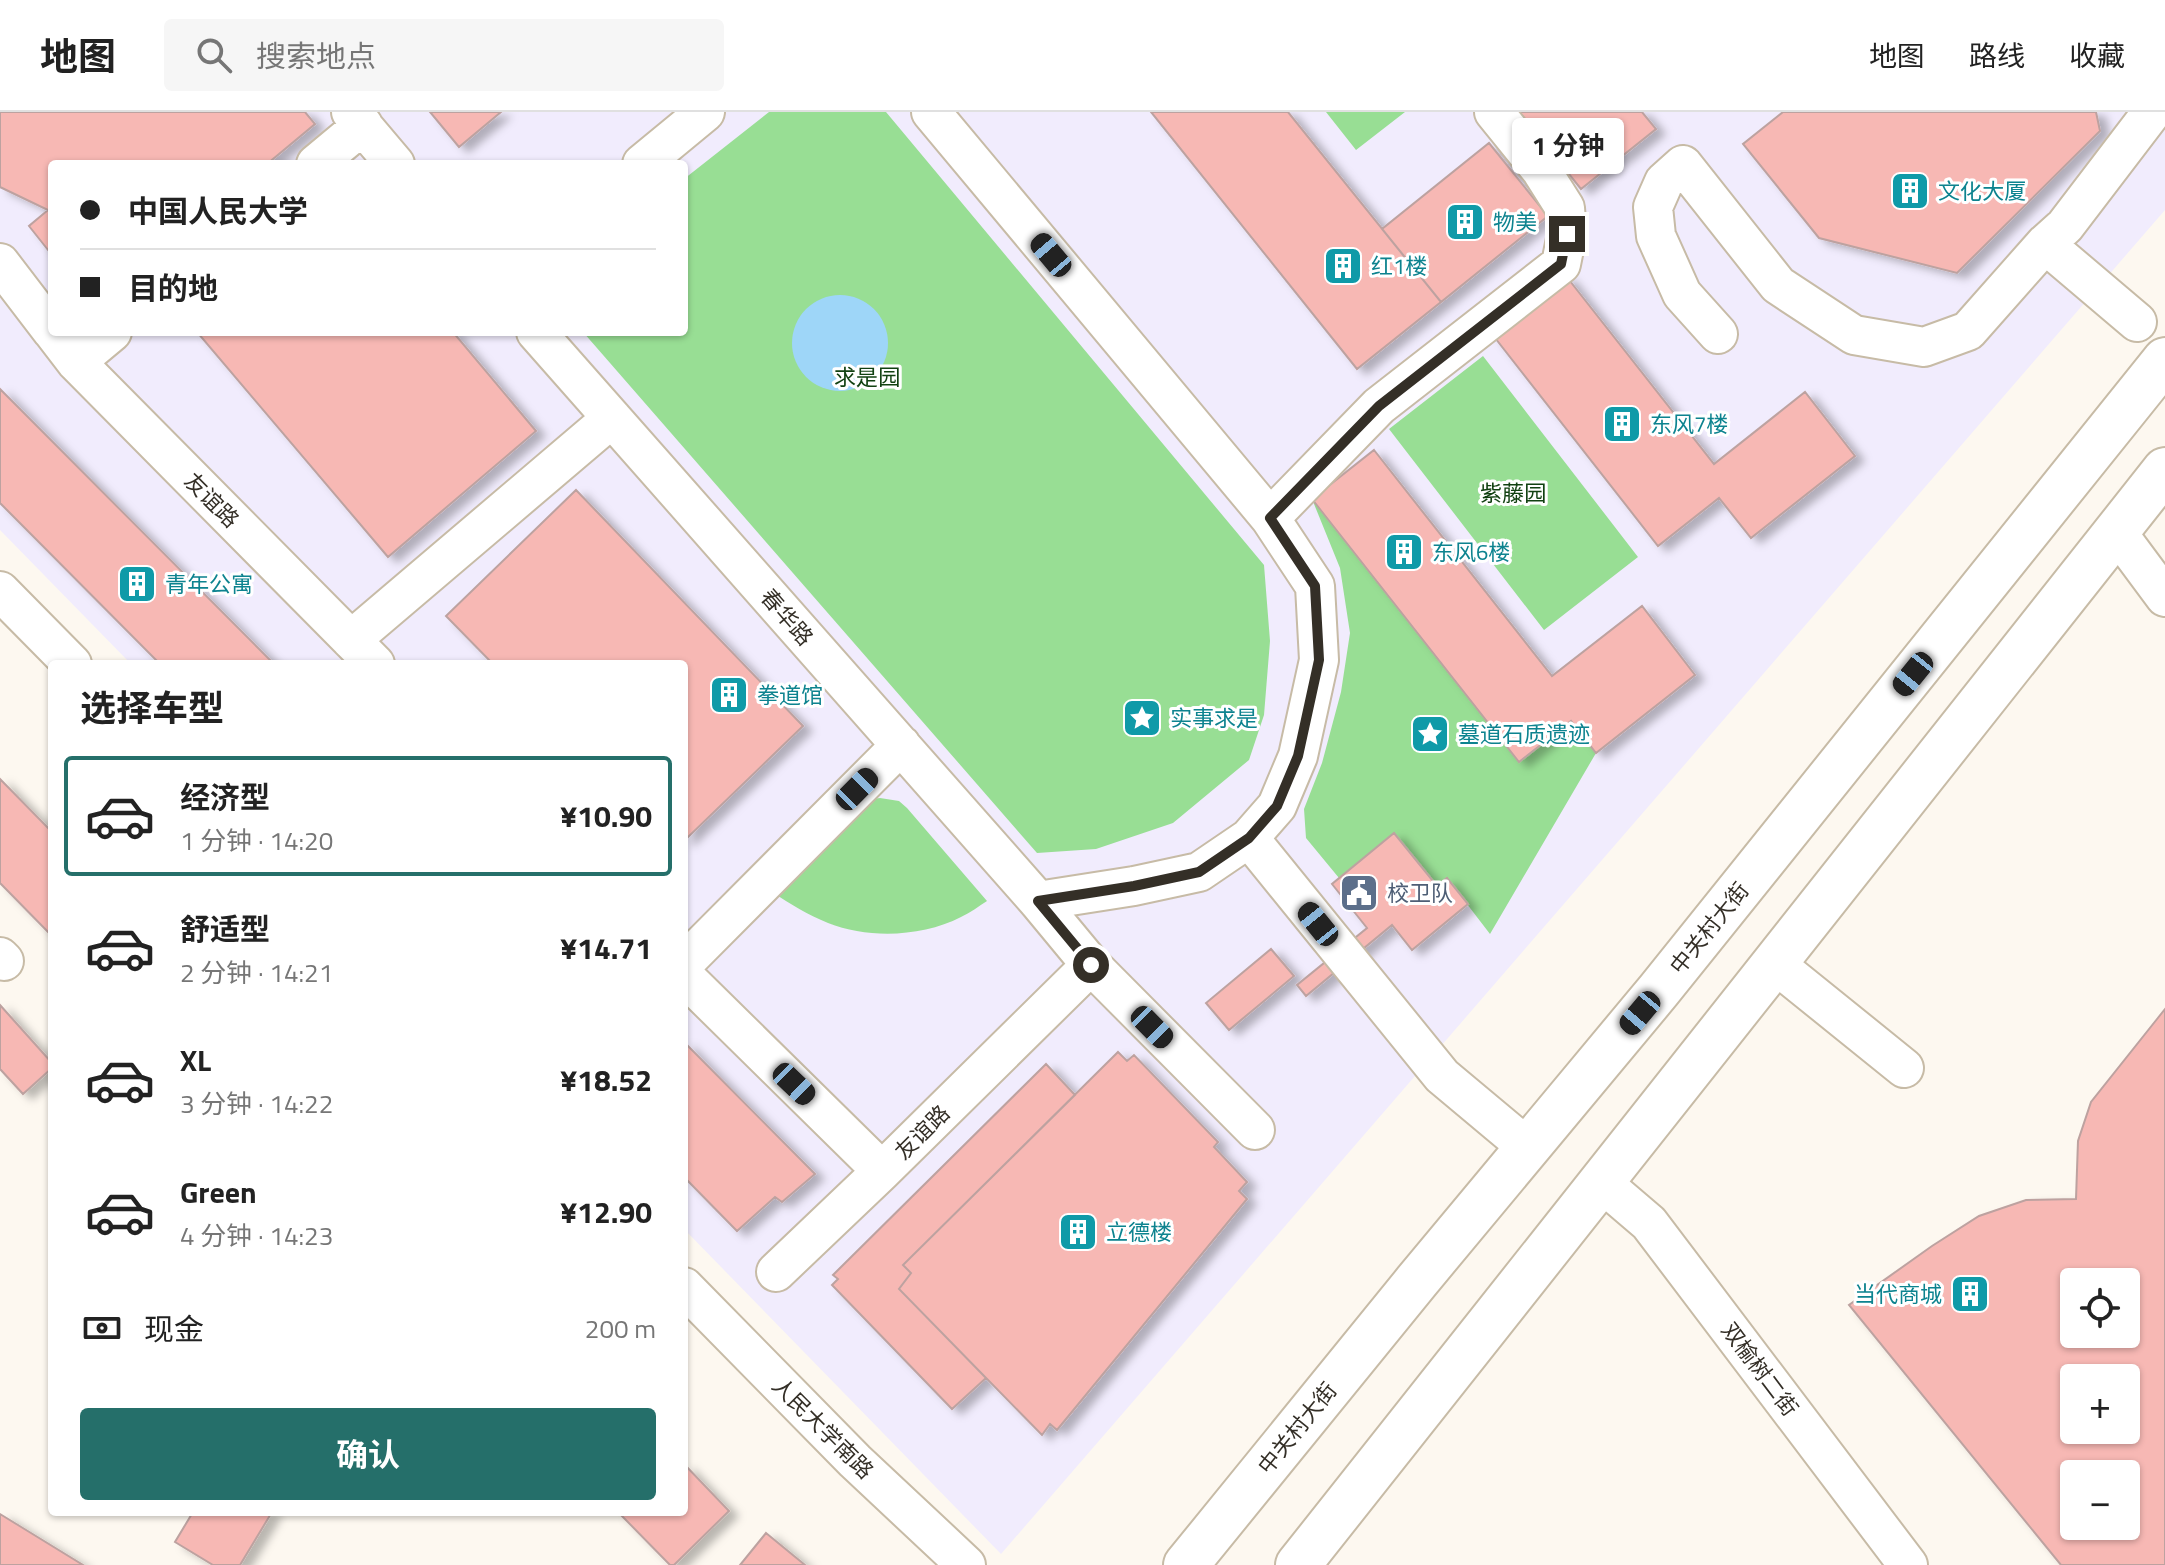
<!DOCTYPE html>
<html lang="zh">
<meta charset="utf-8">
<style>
body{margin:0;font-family:"Titillium Web","Noto Sans SC",sans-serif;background:#f6f6f6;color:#222;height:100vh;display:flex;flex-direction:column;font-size:30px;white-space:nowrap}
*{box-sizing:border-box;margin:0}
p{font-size:26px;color:#767676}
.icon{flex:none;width:44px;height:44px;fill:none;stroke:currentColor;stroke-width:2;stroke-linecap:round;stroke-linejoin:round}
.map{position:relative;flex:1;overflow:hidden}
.details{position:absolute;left:48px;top:548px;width:640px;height:856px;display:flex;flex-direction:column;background:#fff;border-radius:8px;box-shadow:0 2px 6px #0004}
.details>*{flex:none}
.guide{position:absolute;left:48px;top:48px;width:640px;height:176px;border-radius:8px;box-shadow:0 2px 6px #0004;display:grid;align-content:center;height:176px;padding:0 32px;background:#fff}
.tools{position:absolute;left:2060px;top:1156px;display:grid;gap:16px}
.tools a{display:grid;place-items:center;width:80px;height:80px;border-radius:8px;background:#fff;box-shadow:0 2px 6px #0004;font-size:40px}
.end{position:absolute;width:36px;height:36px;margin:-18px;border:10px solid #342f27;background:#fff;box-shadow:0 0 0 4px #fff}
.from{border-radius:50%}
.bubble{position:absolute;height:56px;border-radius:8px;background:#fff;box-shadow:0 2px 6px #0004;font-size:26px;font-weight:700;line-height:56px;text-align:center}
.car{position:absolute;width:24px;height:48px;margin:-24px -12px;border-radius:10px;box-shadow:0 0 6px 2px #0007;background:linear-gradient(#222 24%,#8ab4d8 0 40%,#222 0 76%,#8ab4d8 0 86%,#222 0)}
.guide b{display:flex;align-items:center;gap:28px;height:76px;font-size:30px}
.guide b+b{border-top:2px solid #e0e0e0}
.guide i{width:20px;height:20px;background:#222}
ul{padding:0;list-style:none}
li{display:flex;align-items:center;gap:24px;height:120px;margin:0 16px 12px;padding:0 16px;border:4px solid transparent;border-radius:8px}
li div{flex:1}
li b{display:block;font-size:30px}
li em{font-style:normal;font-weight:700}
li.on{border-color:#256f6a}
li>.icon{width:72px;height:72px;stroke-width:1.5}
h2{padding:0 32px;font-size:36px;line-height:96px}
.pay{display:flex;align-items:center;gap:20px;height:88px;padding:0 32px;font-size:30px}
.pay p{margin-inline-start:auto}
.button{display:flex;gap:16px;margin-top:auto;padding:16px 32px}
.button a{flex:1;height:92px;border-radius:8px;background:#256f6a;color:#fff;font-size:32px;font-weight:700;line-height:92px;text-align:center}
header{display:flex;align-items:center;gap:48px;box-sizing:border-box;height:112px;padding:0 40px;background:#fff;border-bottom:2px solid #e0e0e0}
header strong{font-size:38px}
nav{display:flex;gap:44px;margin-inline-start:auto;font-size:28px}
.search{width:560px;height:72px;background:#f6f6f6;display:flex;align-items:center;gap:20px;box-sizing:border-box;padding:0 28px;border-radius:8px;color:#767676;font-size:30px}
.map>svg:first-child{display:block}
.education{fill:#f1ecfd;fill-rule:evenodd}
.green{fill:#98de94}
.water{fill:#9ed6f8}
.building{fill:#f7b8b4;stroke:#bda2a0;stroke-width:2;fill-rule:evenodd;filter:url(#shadow)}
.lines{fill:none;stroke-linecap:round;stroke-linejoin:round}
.minor-casing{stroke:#c7bba6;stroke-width:42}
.major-casing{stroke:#c7bba6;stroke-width:48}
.minor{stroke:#fff;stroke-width:38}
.major{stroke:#fff;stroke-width:44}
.route{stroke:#342f27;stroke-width:10}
.labels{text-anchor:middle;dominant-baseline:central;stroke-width:6;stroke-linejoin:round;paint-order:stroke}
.culture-label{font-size:22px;fill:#0d838f;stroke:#fff;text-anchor:start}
.park-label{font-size:22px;fill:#114111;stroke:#fff}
.street-label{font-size:22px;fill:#342f27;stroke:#fff}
.service-label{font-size:22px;fill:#4e5e75;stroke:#fff;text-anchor:start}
</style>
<header>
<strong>地图</strong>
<div class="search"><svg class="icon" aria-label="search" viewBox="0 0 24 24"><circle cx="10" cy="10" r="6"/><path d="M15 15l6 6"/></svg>搜索地点</div>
<nav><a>地图</a><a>路线</a><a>收藏</a></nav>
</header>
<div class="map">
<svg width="2165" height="1453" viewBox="0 0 2165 1453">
<defs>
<filter id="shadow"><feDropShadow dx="9" dy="5" stdDeviation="4" flood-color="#0004"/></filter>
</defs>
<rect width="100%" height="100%" fill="#fdf8f0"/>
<path class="education" d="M0 0H2165V98L1001 1442 684 1117V552H131L0 418ZM52 52H684V220H52Z"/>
<path class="green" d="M769 0H886L1264 453 1270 529 1264 603 1249 648 1173 711 1096 737 1037 741 583 220H684V67Z
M1326 0H1405L1356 38Z
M1483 244 1638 445 1544 518 1389 317Z
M1312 387 1519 650 1571 609 1596 641 1490 822 1447 766 1437 774 1339 766 1306 726 1304 697 1322 651 1341 580 1350 521 1340 456Z
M880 686 899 689 907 696 987 789C979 794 970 801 961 805 922 825 869 827 828 811 808 803 791 792 773 781L872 687Z"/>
<path class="water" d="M792 231a48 48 0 1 1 96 0a48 48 0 1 1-96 0Z"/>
<path class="building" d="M0 0H305L315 12 267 52H52V143L29 114 48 98 0 75Z
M430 0H501L459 35Z
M1151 0H1288L1441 190 1357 257Z
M1519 0H1642L1656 17 1581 77Z
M1783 0H2096L2100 19 1957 161 1819 126 1743 32Z
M1489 31 1548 104 1441 190 1382 117Z
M1566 164 1714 352 1805 280 1855 344 1751 426 1719 386 1658 434 1492 222Z
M197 220H453L536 319 388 445Z
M0 277 274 552H160L0 391Z
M1374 338 1552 564 1642 494 1695 563 1596 641 1571 609 1519 650 1312 387Z
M576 378 803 614 684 729V552H493L446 504Z
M0 667 52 720V824L0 771Z
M1394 721 1437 774 1447 766 1468 792 1412 838 1392 813 1306 884 1297 873 1367 816 1332 772Z
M1271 837 1294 864 1229 918 1206 891Z
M0 893 52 951V956L23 982 0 957Z
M2165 897V1453H2061L1849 1193 1932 1134 1979 1104 2026 1088 2076 1087 2078 1029 2091 990ZM2074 1170H2126V1222H2074ZM2074 1266H2126V1318H2074ZM2074 1362H2126V1414H2074Z
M684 930 815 1062 782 1090 775 1085 737 1119 684 1065Z
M1118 940 1127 949 1134 943 1218 1030 1214 1035 1247 1070 1239 1079 1247 1087 1057 1318 1050 1312 1042 1323 899 1177 911 1161 903 1153Z
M1046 952 1075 983 903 1153 911 1161 899 1177 986 1266 952 1297 832 1173 838 1167 833 1163Z
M684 1352 729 1399 674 1453H670L618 1400H684Z
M193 1400H272L240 1453H213L175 1430Z
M0 1402 83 1453H0Z
M766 1421 805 1453H740Z"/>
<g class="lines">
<g class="minor-casing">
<path id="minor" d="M351 0 395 52
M931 0 1270 406 1315 474 1319 548 1298 644 1277 694 1249 726 1199 760 1134 774 1038 789
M316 52 363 13
M642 52 705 0
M0 151 52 219
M2137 210 2045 132 2065 114 2152 0
M53 220 76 250 375 552
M536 220 1038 789 1091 853 1255 1018
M1718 222 1682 182 1656 124 1653 95 1664 70 1683 53 1778 173 1854 223 1924 235 1968 219 2045 132
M76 250 112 220
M1270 406 1379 294 1561 152 1567 122 1565 96 1541 58 1494 0
M2116 419 2165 485
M0 479 72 552
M351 528 612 306
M1249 726 1442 964 1528 1036
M0 845 4 849
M684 851 901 633
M1774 851 1904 956
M684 864 882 1059 1091 853
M1601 1070 1649 1111 1908 1453
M776 1160 882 1059
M684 1175 855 1349 966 1453"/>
</g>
<g class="major-casing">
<path id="major" d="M1186 1453 1416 1170 1659 878 2165 248
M1298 1453 2165 358"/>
</g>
<use href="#minor" class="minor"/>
<use href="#major" class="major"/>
</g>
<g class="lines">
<path class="route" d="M1091 853 1038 789 1134 774 1199 760 1249 726 1277 694 1298 644 1319 548 1315 474 1270 406 1379 294 1561 152 1567 122"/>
</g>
<defs>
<g id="building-square" transform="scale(2)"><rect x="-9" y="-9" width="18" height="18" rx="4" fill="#0f9aa8" stroke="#fff"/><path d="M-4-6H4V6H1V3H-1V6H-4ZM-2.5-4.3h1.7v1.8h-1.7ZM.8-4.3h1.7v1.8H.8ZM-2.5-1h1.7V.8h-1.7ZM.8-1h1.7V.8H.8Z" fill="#fff"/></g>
<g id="sight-square" transform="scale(2)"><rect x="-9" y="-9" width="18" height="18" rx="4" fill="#0f9aa8" stroke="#fff"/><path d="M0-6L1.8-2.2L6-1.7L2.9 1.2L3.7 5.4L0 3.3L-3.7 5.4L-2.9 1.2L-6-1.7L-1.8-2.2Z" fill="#fff"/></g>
<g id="civic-square" transform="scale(2)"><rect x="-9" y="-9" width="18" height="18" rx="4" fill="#5c6f8a" stroke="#fff"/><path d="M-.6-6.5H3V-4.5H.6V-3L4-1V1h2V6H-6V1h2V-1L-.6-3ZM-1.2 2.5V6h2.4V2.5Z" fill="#fff"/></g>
</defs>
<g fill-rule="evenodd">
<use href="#building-square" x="1910" y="79"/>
<use href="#building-square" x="1465" y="110"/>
<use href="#building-square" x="1343" y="154"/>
<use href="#building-square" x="1622" y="312"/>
<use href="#building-square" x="1404" y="440"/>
<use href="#building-square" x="137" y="472"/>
<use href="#building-square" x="729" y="583"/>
<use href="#sight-square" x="1142" y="606"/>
<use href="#sight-square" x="1430" y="622"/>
<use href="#civic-square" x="1359" y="781"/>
<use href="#building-square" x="1078" y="1120"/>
<use href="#building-square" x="1970" y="1182"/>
</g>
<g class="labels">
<g class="culture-label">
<text x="1938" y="79">文化大厦</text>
<text x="1493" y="110">物美</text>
<text x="1371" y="154">红1楼</text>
<text x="1650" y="312">东风7楼</text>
<text x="1432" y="440">东风6楼</text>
<text x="165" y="472">青年公寓</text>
<text x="757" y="583">拳道馆</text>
<text x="1170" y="606">实事求是</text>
<text x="1458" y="622">墓道石质遗迹</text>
<text x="1106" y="1120">立德楼</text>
<text x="1942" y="1182" text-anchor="end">当代商城</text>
</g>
<g class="park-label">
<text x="867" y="265">求是园</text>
<text x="1513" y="381">紫藤园</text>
</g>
<g class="street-label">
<text transform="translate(212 388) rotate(45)">友谊路</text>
<text transform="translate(787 505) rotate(49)">春华路</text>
<text transform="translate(1709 816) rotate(-51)">中关村大街</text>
<text transform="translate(922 1020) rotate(-45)">友谊路</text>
<text transform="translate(1760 1257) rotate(53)">双榆树二街</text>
<text transform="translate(823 1316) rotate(45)">人民大学南路</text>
<text transform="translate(1297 1316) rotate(-51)">中关村大街</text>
</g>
<g class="service-label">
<text x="1387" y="781">校卫队</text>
</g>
</g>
</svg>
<div class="tools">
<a><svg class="icon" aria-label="locate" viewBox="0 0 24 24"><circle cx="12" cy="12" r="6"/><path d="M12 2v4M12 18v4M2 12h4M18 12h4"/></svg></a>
<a>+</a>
<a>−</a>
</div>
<i class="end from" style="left:1091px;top:853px"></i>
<i class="end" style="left:1567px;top:122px"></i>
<div class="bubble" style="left:1512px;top:6px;width:112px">1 分钟</div>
<i class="car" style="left:1051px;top:143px;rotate:320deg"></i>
<i class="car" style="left:1913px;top:562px;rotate:219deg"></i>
<i class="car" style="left:857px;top:677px;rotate:45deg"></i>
<i class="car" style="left:1318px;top:812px;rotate:321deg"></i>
<i class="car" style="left:1640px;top:901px;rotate:220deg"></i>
<i class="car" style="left:1152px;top:915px;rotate:135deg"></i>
<i class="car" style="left:794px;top:972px;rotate:134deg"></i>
<div class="guide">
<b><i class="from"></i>中国人民大学</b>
<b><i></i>目的地</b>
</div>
<section class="details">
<h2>选择车型</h2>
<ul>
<li class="on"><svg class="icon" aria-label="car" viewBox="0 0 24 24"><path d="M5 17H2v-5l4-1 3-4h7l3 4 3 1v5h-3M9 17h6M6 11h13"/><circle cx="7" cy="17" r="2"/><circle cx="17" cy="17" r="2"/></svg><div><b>经济型</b><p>1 分钟 · 14:20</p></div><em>¥10.90</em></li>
<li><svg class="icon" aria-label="car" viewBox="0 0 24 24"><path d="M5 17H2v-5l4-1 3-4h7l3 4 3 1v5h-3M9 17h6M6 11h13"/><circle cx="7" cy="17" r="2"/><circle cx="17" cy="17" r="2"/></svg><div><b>舒适型</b><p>2 分钟 · 14:21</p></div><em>¥14.71</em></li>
<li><svg class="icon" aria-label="car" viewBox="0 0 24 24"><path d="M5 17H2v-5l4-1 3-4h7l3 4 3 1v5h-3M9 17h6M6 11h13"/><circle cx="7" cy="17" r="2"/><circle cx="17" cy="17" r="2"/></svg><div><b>XL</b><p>3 分钟 · 14:22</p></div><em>¥18.52</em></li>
<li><svg class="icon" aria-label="car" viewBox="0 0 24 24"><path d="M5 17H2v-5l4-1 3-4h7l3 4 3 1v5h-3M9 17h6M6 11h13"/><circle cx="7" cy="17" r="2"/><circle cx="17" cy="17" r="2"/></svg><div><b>Green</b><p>4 分钟 · 14:23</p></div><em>¥12.90</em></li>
</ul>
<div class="pay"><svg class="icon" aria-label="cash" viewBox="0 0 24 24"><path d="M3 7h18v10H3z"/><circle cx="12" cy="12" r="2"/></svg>现金<p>200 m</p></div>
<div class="button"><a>确认</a></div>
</section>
</div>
